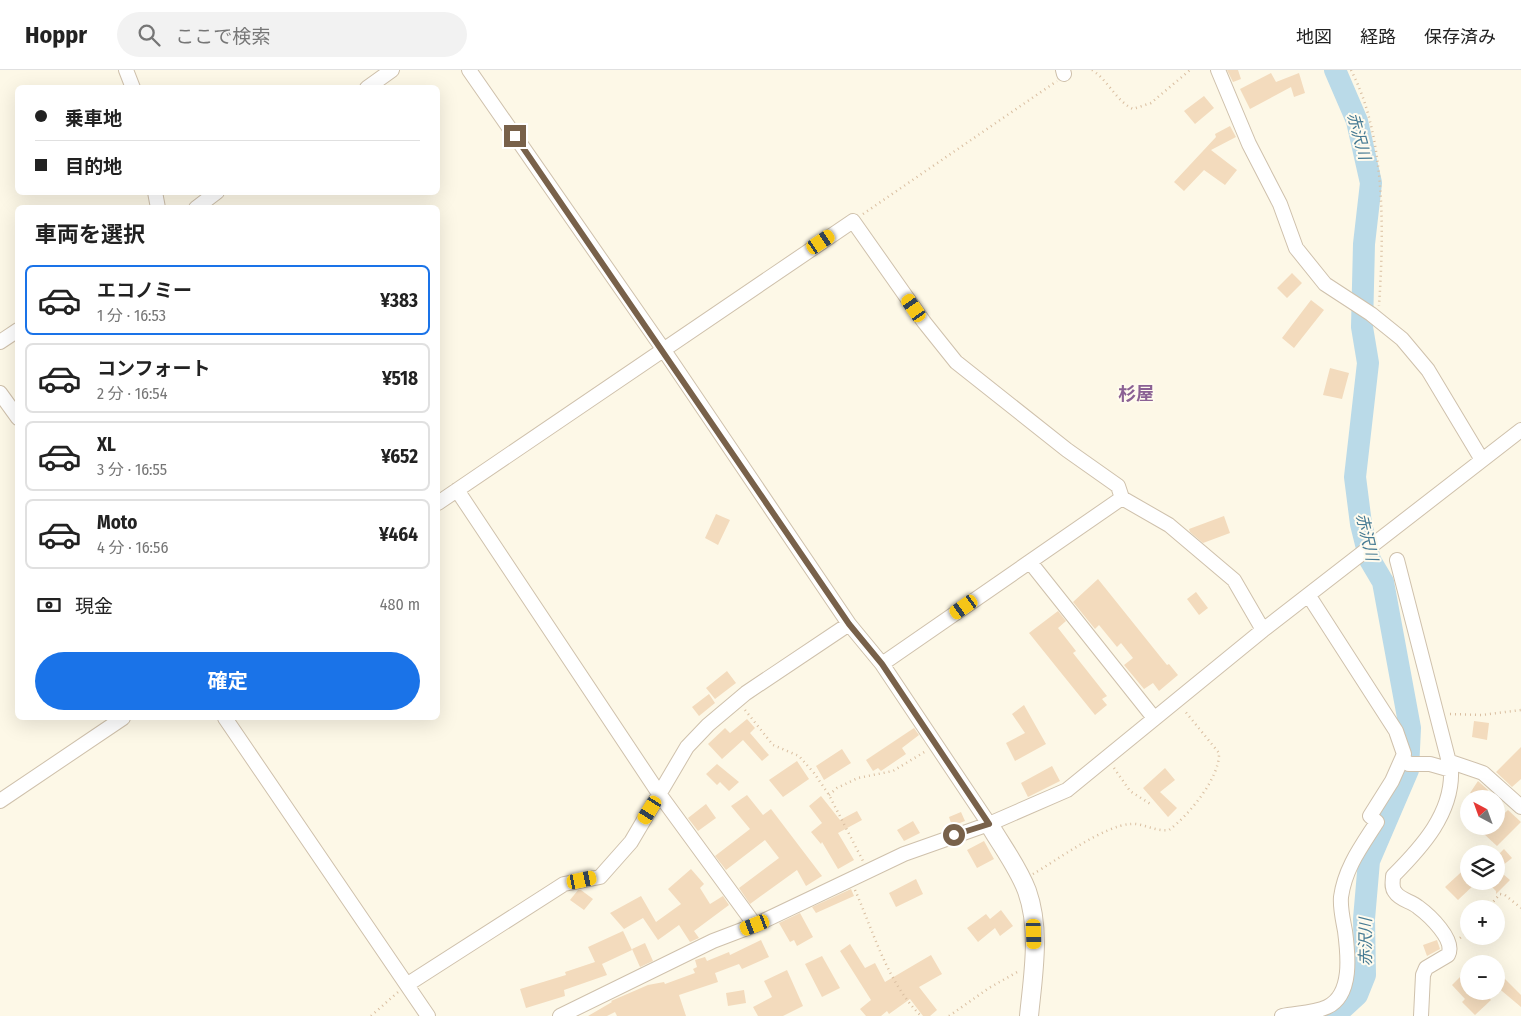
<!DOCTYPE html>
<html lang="ja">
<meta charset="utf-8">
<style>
body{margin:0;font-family:"Fira Sans Condensed","Noto Sans JP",sans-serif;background:#f2f2f2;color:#222;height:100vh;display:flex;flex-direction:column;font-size:19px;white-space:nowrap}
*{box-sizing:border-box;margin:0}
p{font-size:16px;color:#767676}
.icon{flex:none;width:28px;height:28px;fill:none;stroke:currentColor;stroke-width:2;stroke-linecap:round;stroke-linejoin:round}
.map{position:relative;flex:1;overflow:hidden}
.sheet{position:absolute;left:15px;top:135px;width:425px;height:515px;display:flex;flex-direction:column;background:#fff;border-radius:8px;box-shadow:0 5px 20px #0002}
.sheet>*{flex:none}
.banner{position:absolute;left:15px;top:15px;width:425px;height:110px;border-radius:8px;box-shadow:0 5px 20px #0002;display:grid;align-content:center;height:110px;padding:0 20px;background:#fff}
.needle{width:32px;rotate:319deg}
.tools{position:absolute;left:1460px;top:720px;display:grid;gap:10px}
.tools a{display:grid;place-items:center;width:45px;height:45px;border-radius:50%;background:#fff;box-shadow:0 5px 20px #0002;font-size:25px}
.end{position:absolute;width:22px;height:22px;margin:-11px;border:6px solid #78614a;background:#fff;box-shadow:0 0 0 2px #fff}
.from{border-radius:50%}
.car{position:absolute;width:15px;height:30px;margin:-15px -8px;border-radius:6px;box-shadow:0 0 4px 1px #0007;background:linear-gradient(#f5c518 24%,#345 0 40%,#f5c518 0 76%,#345 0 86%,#f5c518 0)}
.banner b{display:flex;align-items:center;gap:18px;height:48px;font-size:19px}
.banner b+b{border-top:1px solid #e0e0e0}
.banner i{width:12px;height:12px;background:#222}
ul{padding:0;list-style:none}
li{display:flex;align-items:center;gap:15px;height:70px;margin:0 10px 8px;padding:0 10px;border:2px solid #e0e0e0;border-radius:8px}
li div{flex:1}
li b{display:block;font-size:19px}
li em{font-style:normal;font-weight:700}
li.current{border-color:#1a73e8}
li>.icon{width:45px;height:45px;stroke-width:1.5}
h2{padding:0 20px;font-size:22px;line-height:60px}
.pay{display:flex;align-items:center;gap:12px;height:55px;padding:0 20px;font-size:19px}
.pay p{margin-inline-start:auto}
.action{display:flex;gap:10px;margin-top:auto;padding:10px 20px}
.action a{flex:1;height:58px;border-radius:30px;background:#1a73e8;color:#fff;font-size:20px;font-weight:700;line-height:58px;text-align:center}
header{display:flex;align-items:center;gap:30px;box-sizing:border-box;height:70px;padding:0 25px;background:#fff;border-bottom:1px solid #e0e0e0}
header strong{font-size:24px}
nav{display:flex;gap:28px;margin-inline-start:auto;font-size:18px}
.search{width:350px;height:45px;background:#f2f2f2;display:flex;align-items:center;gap:12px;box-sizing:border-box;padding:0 18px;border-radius:28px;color:#767676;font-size:19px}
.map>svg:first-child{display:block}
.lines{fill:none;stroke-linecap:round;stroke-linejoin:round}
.river{stroke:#badae8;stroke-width:22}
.building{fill:#f3dbbd}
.minor-casing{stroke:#cfc1ac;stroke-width:16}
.tertiary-casing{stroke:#cfc1ac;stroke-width:20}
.path{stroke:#d9bea0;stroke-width:2.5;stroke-dasharray:1 4;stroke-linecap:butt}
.minor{stroke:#fff;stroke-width:14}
.tertiary{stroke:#fff;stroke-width:18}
.route{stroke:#78614a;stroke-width:6}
.labels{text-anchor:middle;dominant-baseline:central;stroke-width:4;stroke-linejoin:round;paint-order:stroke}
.water-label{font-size:16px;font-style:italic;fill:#457a93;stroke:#fffbee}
.quarter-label{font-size:18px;font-weight:bold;fill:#8b6194;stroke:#fffbee}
</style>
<header>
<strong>Hoppr</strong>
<div class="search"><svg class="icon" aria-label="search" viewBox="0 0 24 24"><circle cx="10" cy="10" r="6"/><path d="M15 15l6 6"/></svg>ここで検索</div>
<nav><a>地図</a><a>経路</a><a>保存済み</a></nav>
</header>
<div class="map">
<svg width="1521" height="946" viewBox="0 0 1521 946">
<rect width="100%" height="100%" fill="#fdf8e7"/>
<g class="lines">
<path class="river" d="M1334 946 1357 925 1365 905 1364 849 1369 791 1408 700 1410 658 1383 512 1370 490 1361 454 1355 407 1368 293 1362 257 1364 174 1371 113 1357 51 1335 0"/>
</g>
<path class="building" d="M1227 0H1238L1241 9 1233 12Z
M1271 3 1276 12 1299 3 1305 23 1294 27 1291 17 1250 39 1240 19Z
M1204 26 1214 38 1195 54 1184 41Z
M1230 56 1236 67 1211 80 1237 100 1225 115 1204 100 1184 121 1174 112 1216 67 1215 64Z
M1292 203 1302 213 1287 228 1277 218Z
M1311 230 1324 240 1294 278 1282 268Z
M1330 298 1349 303 1342 329 1323 325Z
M716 444 730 450 718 475 705 468Z
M1224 446 1230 463 1203 473 1190 462 1189 459Z
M1098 509 1167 595 1169 594 1178 605 1159 621 1153 613 1144 619 1124 595 1133 588 1121 573 1117 577 1099 555 1095 559 1073 532Z
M1196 522 1208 538 1199 545 1187 529Z
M1058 541 1066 551 1058 558 1076 581 1073 583 1107 626 1102 629 1107 635 1095 645 1029 563Z
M727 601 736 613 715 629 706 618Z
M709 624 715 633 699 646 692 637Z
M1024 635 1046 674 1015 691 1006 673 1025 663 1012 644Z
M747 649 755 658 750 663 769 685 762 691 743 670 722 689 708 674 725 658 730 663Z
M1474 651 1489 653 1487 670 1472 667Z
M914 658 919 665 902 678 906 684 881 701 878 698 873 701 866 690Z
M1521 677V709L1512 717 1496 702Z
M842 679 851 693 824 710 816 696Z
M797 691 809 709 783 727 769 710Z
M717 694 739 712 729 721 720 712 717 715 706 704Z
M1052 696 1060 711 1028 727 1021 713Z
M1165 698 1175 710 1160 722 1177 738 1168 747 1143 718Z
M1478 711 1488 720 1483 729 1470 723Z
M747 725 763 745 771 739 822 806 806 816 797 800 750 834 739 818 779 788 765 770 726 800 715 786 750 759 731 736Z
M821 726 840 750 857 741 862 750 838 763 854 790 838 799 822 772 821 774 811 762 822 753 809 736Z
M706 734 716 748 698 761 688 748Z
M1508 740 1521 752 1497 776 1484 764 1492 756H1496V751Z
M961 742 965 751 952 756 949 747Z
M913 751 920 763 904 771 897 760Z
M984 771 994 789 977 798 967 780Z
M1504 779 1512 788 1502 796 1496 787Z
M1469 795V811H1478L1458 830 1445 817Z
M1496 798 1510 810 1496 824V821L1486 811H1496Z
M691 799 704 814 700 818 710 834 723 826 729 835 694 861 699 868 690 872 679 855 658 870 643 848 624 859 610 843 641 826 656 852 681 834 668 819Z
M916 809 923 824 896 837 889 823Z
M851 819 854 826 816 843 812 837Z
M578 820H581L593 829 584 840 570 830Z
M1001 840 1013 856 1000 866 995 858 978 872 967 858 986 844 990 849Z
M800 843 813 867 797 876 794 870 790 872 779 853Z
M623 861 632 880 602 894 607 905 564 920 565 926 526 938 520 919 566 905 565 902 595 892 588 877Z
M761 870 769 887 742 899 739 894 715 903 718 912 679 925 686 946H617L615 942 607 946H588L612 932 611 931 648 915 664 912 665 914 695 903 693 899 697 897 695 890 705 887 707 891 729 882 730 885Z
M1437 870 1440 879 1427 886 1423 875Z
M645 873 653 891 640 897 632 879Z
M850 874 865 898 875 893 885 912 931 885 942 904 919 917 937 940 930 946H923L910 929 889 944 887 941 881 946H866L860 939 871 930 840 881Z
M822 886 840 918 822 927 805 894Z
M1469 898V921H1484L1491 930 1475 945 1462 932 1465 929 1452 915Z
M787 900 803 936 783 946H758L753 937 772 927 764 911Z
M1496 900 1521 925V937L1496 916Z
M744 920 746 933 728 936 726 923Z"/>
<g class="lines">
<g class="minor-casing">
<path id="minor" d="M126 0 133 18
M469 0 663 279 849 554 882 594 989 754
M1063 0 1064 4
M1218 0 1249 74 1280 134 1296 178 1325 214 1371 244 1402 269 1428 300 1482 390
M367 18 392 0
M155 122 158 138
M196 138 217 122
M0 272 18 260
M0 323 18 348
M457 420 660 725 755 855
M438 433 853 151 924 252 956 292 1067 380 1118 416 1122 428 1169 455 1234 510 1263 560
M1397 490 1451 700C1453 743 1422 777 1393 806 1393 812 1391 817 1395 822 1400 830 1411 831 1418 837 1429 845 1456 870 1448 885L1426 898 1423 905 1421 946
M1030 492 1154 648
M882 594 1122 428
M225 648 428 946
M1403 689 1409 694H1430L1451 700
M1448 691 1483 703 1521 737
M0 731 123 648
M408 914 564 814 600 807 631 772 687 677 708 655 746 623 849 554
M560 946 713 871 755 855 904 784 989 754 1067 720 1263 560 1521 360
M1282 946C1297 943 1314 943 1327 937 1353 925 1348 884 1345 861 1343 850 1340 838 1341 827 1345 798 1361 777 1377 752L1370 746 1392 711 1404 684 1396 661 1309 526"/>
</g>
<g class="tertiary-casing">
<path id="tertiary" d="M989 754C1001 775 1018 797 1027 821 1041 860 1033 905 1029 946"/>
</g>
<path class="path" d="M1092 0C1108 10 1116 31 1133 39L1151 33 1190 0
M1351 0C1386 67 1384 162 1379 236
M863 144 1057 11
M745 640 773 675 799 686 814 703 829 725 863 791
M1450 644 1482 645 1521 640
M1114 698 1130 721 1152 735
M829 725 837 718 858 708 893 701 926 681
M1033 804C1057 790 1105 755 1131 754 1144 753 1155 762 1169 760 1188 746 1220 708 1219 683L1184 640
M855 820C874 863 887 912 921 946
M1487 839 1500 824 1505 825 1521 838
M1460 868 1469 860
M371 946 398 922
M949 946 989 918 1019 901"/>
<use href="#minor" class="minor"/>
<use href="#tertiary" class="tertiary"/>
</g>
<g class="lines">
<path class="route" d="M515 66 849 554 882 594 989 754 954 765"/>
</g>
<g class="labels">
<g class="water-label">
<text transform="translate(1359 66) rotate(75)">赤沢川</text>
<text transform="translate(1367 467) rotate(77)">赤沢川</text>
<text transform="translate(1365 872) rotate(-90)">赤沢川</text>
</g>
<g class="quarter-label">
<text x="1136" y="324">杉屋</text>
</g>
</g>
</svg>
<div class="tools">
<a><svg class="needle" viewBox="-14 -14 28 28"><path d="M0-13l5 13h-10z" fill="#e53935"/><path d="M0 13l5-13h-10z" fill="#767676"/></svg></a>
<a><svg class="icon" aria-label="layers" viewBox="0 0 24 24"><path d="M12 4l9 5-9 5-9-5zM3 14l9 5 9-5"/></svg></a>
<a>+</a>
<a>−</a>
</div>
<i class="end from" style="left:954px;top:765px"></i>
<i class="end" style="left:515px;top:66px"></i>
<i class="car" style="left:821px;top:172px;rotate:56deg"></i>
<i class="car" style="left:914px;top:238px;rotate:325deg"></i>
<i class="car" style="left:964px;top:537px;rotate:235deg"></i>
<i class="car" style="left:650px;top:740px;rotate:212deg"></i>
<i class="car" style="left:582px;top:810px;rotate:78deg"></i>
<i class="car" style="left:755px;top:855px;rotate:249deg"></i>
<i class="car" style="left:1034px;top:864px;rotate:178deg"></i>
<div class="banner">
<b><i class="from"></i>乗車地</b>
<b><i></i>目的地</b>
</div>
<section class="sheet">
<h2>車両を選択</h2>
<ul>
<li class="current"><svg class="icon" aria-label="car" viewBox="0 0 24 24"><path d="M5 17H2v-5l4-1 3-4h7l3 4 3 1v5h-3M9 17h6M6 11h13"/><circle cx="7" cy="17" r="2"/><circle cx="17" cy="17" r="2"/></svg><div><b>エコノミー</b><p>1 分 · 16:53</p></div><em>¥383</em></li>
<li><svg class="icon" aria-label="car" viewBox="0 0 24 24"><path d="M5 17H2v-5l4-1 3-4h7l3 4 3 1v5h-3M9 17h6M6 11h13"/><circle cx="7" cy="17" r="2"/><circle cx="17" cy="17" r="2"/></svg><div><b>コンフォート</b><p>2 分 · 16:54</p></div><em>¥518</em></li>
<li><svg class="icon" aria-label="car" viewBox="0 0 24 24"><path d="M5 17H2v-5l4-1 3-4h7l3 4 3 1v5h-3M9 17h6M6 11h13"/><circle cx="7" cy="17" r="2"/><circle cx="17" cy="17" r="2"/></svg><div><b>XL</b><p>3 分 · 16:55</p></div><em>¥652</em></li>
<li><svg class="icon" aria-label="car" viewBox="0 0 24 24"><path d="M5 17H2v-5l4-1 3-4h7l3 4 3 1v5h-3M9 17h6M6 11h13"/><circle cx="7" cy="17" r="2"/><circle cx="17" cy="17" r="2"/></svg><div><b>Moto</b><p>4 分 · 16:56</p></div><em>¥464</em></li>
</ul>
<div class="pay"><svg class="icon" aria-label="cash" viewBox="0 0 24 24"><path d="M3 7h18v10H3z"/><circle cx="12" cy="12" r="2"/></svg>現金<p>480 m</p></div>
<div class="action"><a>確定</a></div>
</section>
</div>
